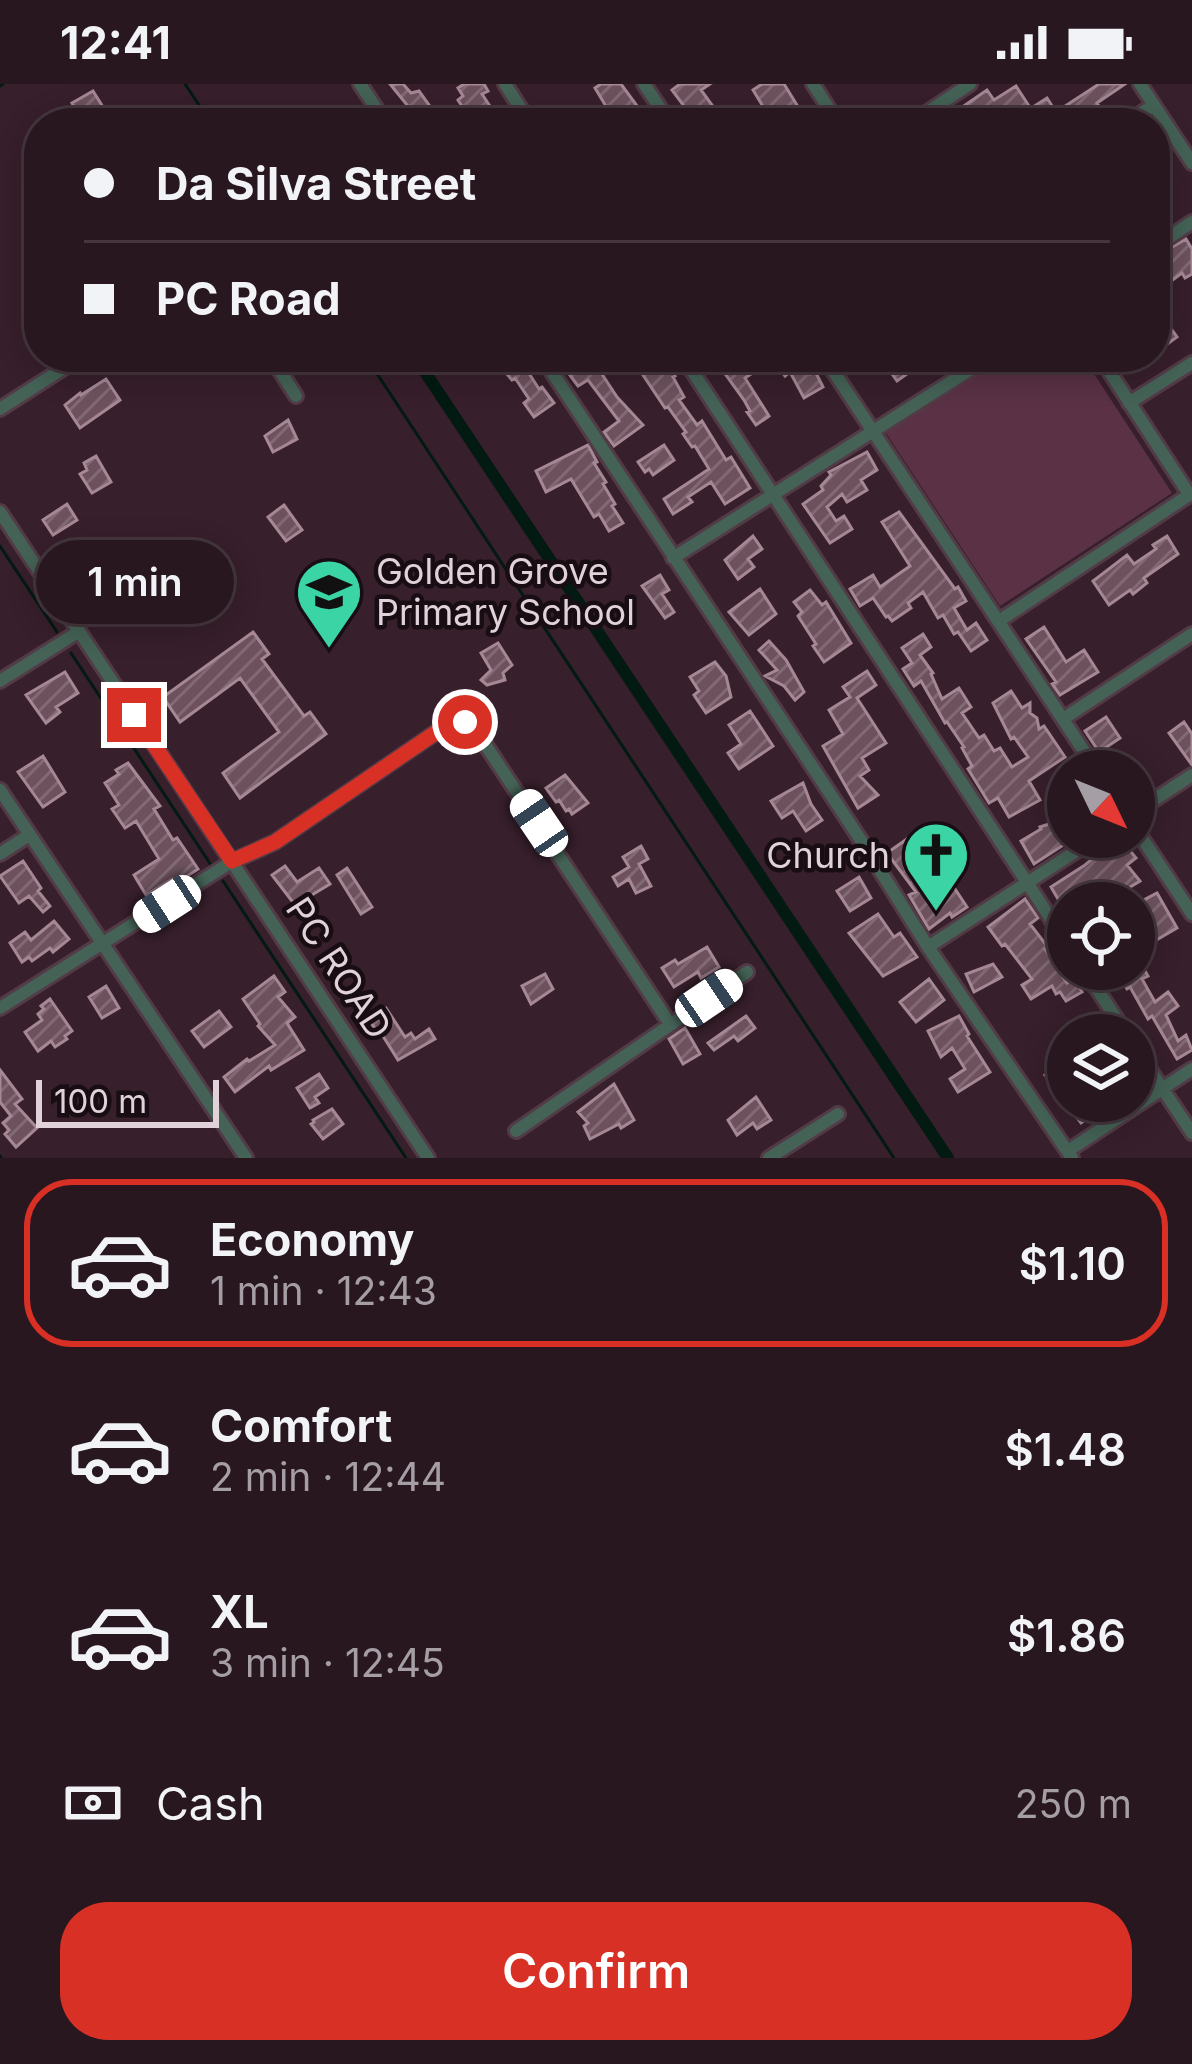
<!DOCTYPE html>
<meta charset="utf-8">
<style>
body{margin:0;font-family:Inter,sans-serif;background:#312029;color:#f1f3f6;height:100vh;display:flex;flex-direction:column;font-size:45px;white-space:nowrap}
*{box-sizing:border-box;margin:0}
p{font-size:39px;color:#a59fa5}
.icon{flex:none;width:66px;height:66px;fill:none;stroke:currentColor;stroke-width:2;stroke-linecap:round;stroke-linejoin:round}
.map{position:relative;height:1074px;overflow:hidden}
.details{display:flex;flex-direction:column;background:#291720;flex:1}
.details>*{flex:none}
.hud{position:absolute;left:24px;top:24px;width:1146px;height:264px;border-radius:48px;box-shadow:0 6px 30px #0003,0 0 0 3px #45363e;display:grid;align-content:center;height:264px;padding:0 60px;background:#291720}
.needle{width:78px;rotate:133deg}
.controls{position:absolute;left:1047px;top:666px;display:grid;gap:24px}
.controls a{display:grid;place-items:center;width:108px;height:108px;border-radius:50%;background:#291720;box-shadow:0 6px 30px #0003,0 0 0 3px #45363e;font-size:60px}
.scale{position:absolute;left:36px;bottom:30px;width:183px;box-sizing:border-box;padding-left:12px;border:6px solid #e1d1d8;border-top:0;font-size:33px;line-height:42px;white-space:nowrap;color:#e1d1d8;-webkit-text-stroke:9px #180d12;paint-order:stroke}
.end{position:absolute;width:54px;height:54px;margin:-27px;border:15px solid #d93025;background:#fff;box-shadow:0 0 0 6px #fff}
.from{border-radius:50%}
.bubble{position:absolute;height:84px;border-radius:42px;background:#291720;box-shadow:0 6px 30px #0003,0 0 0 3px #45363e;font-size:39px;font-weight:600;line-height:84px;text-align:center}
.car{position:absolute;width:36px;height:72px;margin:-36px -18px;border-radius:15px;box-shadow:0 0 9px 3px #0007;background:linear-gradient(#fff 24%,#345 0 40%,#fff 0 76%,#345 0 86%,#fff 0)}
.hud b{display:flex;align-items:center;gap:42px;height:114px;font-size:45px}
.hud b+b{border-top:3px solid #45363e}
.hud i{width:30px;height:30px;background:#f1f3f6}
ul{padding:21px 0 0;list-style:none}
li{display:flex;align-items:center;gap:36px;height:168px;margin:0 24px 18px;padding:0 36px;border:6px solid transparent;border-radius:48px}
li div{flex:1}
li b{display:block;font-size:45px}
li em{font-style:normal;font-weight:600}
li.on{border-color:#d93025}
li>.icon{width:108px;height:108px;stroke-width:1.5}
.pay{display:flex;align-items:center;gap:30px;height:132px;padding:0 60px;font-size:45px}
.pay p{margin-inline-start:auto}
.cta{display:flex;gap:24px;margin-top:auto;padding:24px 60px}
.cta a{flex:1;height:138px;border-radius:48px;background:#d93025;color:#fff;font-size:48px;font-weight:600;line-height:138px;text-align:center}
.status{display:flex;justify-content:space-between;align-items:center;height:84px;padding:0 60px;background:#291720;direction:ltr}
.status svg{height:33px;fill:currentColor}
.map>svg:first-child{display:block}
.green{fill:#5a3145}
.lines{fill:none;stroke-linecap:round;stroke-linejoin:round}
.stream{stroke:#021a11;stroke-width:3}
.canal{stroke:#021a11;stroke-width:12}
.building{fill:url(#building-hatch);stroke:#a68895;stroke-width:3}
.minor-casing{stroke:#523b47;stroke-width:18}
.minor{stroke:#446256;stroke-width:12}
.route{stroke:#d93025;stroke-width:15}
.labels{text-anchor:middle;dominant-baseline:central;stroke-width:9;stroke-linejoin:round;paint-order:stroke}
.poi-label{font-size:36px;fill:#e1d1d8;stroke:#180d12;text-anchor:start}
.street-label{font-size:36px;fill:#e1d1d8;stroke:#180d12}
</style>
<div class="status"><b>12:41</b><svg viewBox="0 0 49 12"><path d="M0 12V9h3v3zM5 12V6h3v6zM10 12V3h3v9zM15 12V0h3v12zM26 1h20v11H26zM47 4h2v5h-2z"/></svg></div>
<div class="map">
<svg width="1192" height="1074" viewBox="0 0 1192 1074">
<defs>
<pattern id="building-hatch" width="6" height="6" patternUnits="userSpaceOnUse" patternTransform="scale(3)"><rect width="6" height="6" fill="#6d525e"/><path d="M-1 1l2-2M0 6l6-6M5 7l2-2" fill="none" stroke="#826a74"/></pattern>
</defs>
<rect width="100%" height="100%" fill="#371f2b"/>
<path class="green" d="M988 273H1083L1172 409 1000 522 882 343Z"/>
<g class="lines">
<path class="stream" d="M185 0 211 39
M0 2 3 0
M366 273 894 1074
M0 462 57 548
M71 569 211 781
M223 797 406 1074
M0 1072 1 1074"/>
<path class="canal" d="M415 273 948 1074"/>
</g>
<path class="building" d="M390 0H403L411 9 419 7 442 39H405L416 32Z
M464 0H484L488 7 482 10 501 39H476L473 34 471 36 458 16 463 12 458 4Z
M601 0H621L640 26 644 24 650 33 642 39H616L595 4Z
M680 0H710L701 6 725 39H686L677 28 684 22 672 6Z
M762 0H784L800 26 778 39H773L753 6Z
M1099 0H1125L1097 19 1103 28 1086 39H1044L1033 23 1047 14 1056 28Z
M1016 2 1031 25 1021 32 1017 26 997 39H954L949 32 987 6 994 16Z
M93 7 103 23 82 35 72 19Z
M1186 155 1192 165V190L1185 194 1182 189 1155 209V173Z
M1155 222 1177 253 1155 269Z
M516 273H532L523 280 539 305 542 303 554 319 534 333 524 319 529 315 515 294 512 296 500 282Z
M588 273H607L611 279 600 287 617 313 643 341 614 362 604 348 619 337 588 296 578 302 566 286Z
M641 273H662L675 292 673 293 684 313 679 316 697 341 702 337 726 376 731 373 750 404 725 420 711 398 688 413 692 418 673 430 664 415 709 385 695 362 692 363 683 350 686 348 668 323 665 324 643 291 649 286Z
M744 273 754 288 745 294 769 332 756 341 747 328 750 327 744 316 723 287Z
M785 273H799L810 290 815 287 823 303 804 314 790 288 785 292 776 279Z
M880 273H941L916 289 914 285 897 297Z
M106 295 120 316 80 344 65 321 80 309 81 311Z
M288 336 297 355 273 368 265 352Z
M588 361 597 378 594 379 606 398 603 400 615 420 612 422 623 439 609 447 599 430 594 433 571 395 546 408 536 387Z
M664 361 674 376 653 391 649 385 645 388 638 378Z
M867 368 877 386 861 396 867 406 847 418 842 410 827 423 836 437 844 432 852 445 830 459 803 420 823 406 821 402 831 391 829 388Z
M96 372 111 398 92 409 80 390 87 386 84 379Z
M67 420 77 436 53 451 43 436Z
M284 421 302 446 286 457 268 433Z
M899 428 955 505 958 503 966 517 954 524 967 546 976 539 987 556 971 567 958 548 954 550 943 531 938 534 923 508 908 519 911 524 892 537 888 532 886 533 873 514 860 522 850 505 873 491 880 503 910 482 882 438Z
M753 452 762 465 748 475 754 483 738 495 725 476Z
M1167 452 1178 470 1144 494 1147 499 1133 510 1130 506 1109 521 1093 497 1127 471 1134 480 1156 465 1153 461Z
M106 462 119 480 91 500 78 482Z
M188 482 209 514 201 520 188 502 183 505 174 492Z
M660 491 669 506 662 510 674 528 665 534 642 502Z
M760 505 776 530 749 551 729 528Z
M810 506 822 521 826 518 851 559 824 578 813 562 816 560 798 532 802 528 794 518Z
M1044 543 1066 578 1084 566 1098 588 1060 611 1052 600 1056 598 1026 555Z
M253 548 269 570 262 575 304 632 310 628 326 650 240 714 223 689 279 648 240 594 180 638 163 613Z
M923 550 931 563 920 571 933 589 931 590 942 615 959 604 971 623 962 629 979 654 984 651 994 667 1000 664 1012 683 1028 673 1014 653 1011 655 993 619 1011 607 1022 624 1030 619V629L1037 634 1039 645 1044 642 1065 673 1029 697 1040 716 1009 733 998 714 989 719 968 685 972 682 962 664 964 663 947 638 945 639 921 597 914 602 903 585 912 579 902 564Z
M769 557 786 576 804 608 795 616 784 602 765 592 777 586 759 566Z
M498 559 512 581 503 589 505 596 487 601 481 596 491 586 481 569Z
M715 578 726 592 731 613 706 629 694 611 699 607 690 593Z
M867 587 876 601 857 614 886 659 862 674 869 686 860 692 878 711 858 724 823 662 843 650 829 626 850 613 843 603Z
M65 588 78 609 56 623 60 628 46 639 26 611Z
M750 627 773 662 739 685 728 669 741 660 729 641Z
M1106 633 1120 654 1099 668 1085 647Z
M1184 638 1192 650V681L1169 649Z
M43 672 65 708 43 723 18 688Z
M128 679 160 722 154 725 173 756 177 754 198 785 175 800 172 795 146 811 134 791 159 775 136 737 125 744 112 725 119 721 105 699 119 690 116 686Z
M565 691 588 719 572 730 569 725 566 727 559 716 556 718 546 704Z
M803 699 811 720 822 736 806 747 793 727 782 734 771 717Z
M1055 738 1068 758 1034 780 1021 757 1041 745 1040 743Z
M911 752 920 764 914 768 939 789 943 787 967 823 952 833 950 829 929 845 909 811 916 808 887 769Z
M1119 753 1136 774 1127 781 1140 797 1110 815 1098 797 1082 808 1091 819H1068V832L1051 803 1085 781Z
M641 762 648 775 639 780 651 802 636 809 629 795 618 802 613 793 629 783 623 773Z
M23 777 41 804 38 807 50 822 43 828 29 812 19 819 0 792Z
M285 782 297 798 319 784 330 800 295 821 272 791Z
M347 784 372 823 361 830 337 791Z
M859 793 871 814 850 827 837 807Z
M1157 809 1177 844 1153 858 1146 846 1151 843 1150 837 1140 818Z
M1025 815 1038 834 1030 840 1047 862 1045 865 1067 899 1074 894 1082 908 1066 917 1060 908 1056 910 1052 902 1031 915 1022 901 1032 895 1005 860 1002 862 988 843Z
M878 830 894 853 900 849 917 873 883 892 849 849Z
M54 837 69 855 53 868 50 864 32 877 29 873 22 878 10 859 25 848 31 856Z
M707 863 719 883 701 894 698 888 674 903 662 884 675 876 678 880Z
M1140 878 1148 892 1142 895 1155 918 1168 908 1178 922 1166 931 1178 957 1186 951 1192 966 1177 975 1152 932 1148 935 1130 903 1127 905 1115 885H1134V882Z
M993 880 1002 893 974 908 966 890Z
M545 890 553 905 531 920 522 902Z
M274 892 285 908 278 913 295 933 287 939 304 966 271 986 269 982 235 1008 224 993 247 975 249 977 275 961 258 942 260 940 243 915Z
M929 895 944 916 916 938 900 918Z
M106 902 119 924 102 934 89 913Z
M50 915 72 947 65 952 67 955 55 963 51 957 38 967 25 948 42 936 38 930 44 925 41 922Z
M386 924 405 953 411 949 415 955 429 945 435 955 398 976 381 949 379 950 369 936Z
M219 927 231 943 204 963 192 947Z
M746 932 755 944 738 957 734 952 714 966 708 959Z
M959 932 969 950 967 952 990 988 958 1008 950 995 965 985 952 964 941 973 928 947Z
M685 944 700 970 683 980 669 955Z
M1064 980 1068 987V1017H1104L1091 1025 1094 1030 1081 1039 1045 991Z
M0 986 22 1015 15 1020 37 1044 16 1063 5 1050 9 1046 3 1039 11 1032 0 1018Z
M319 990 328 1004 315 1013 319 1019 310 1024 297 1004Z
M614 1000 634 1036 621 1044 619 1040 590 1055 584 1042 588 1039 578 1028Z
M756 1013 771 1036 757 1045 753 1039 737 1051 728 1036Z
M332 1025 343 1040 323 1055 311 1040 314 1038 313 1036Z"/>
<g class="lines">
<g class="minor-casing">
<path id="minor" d="M360 0 386 39
M505 0 530 39
M644 0 670 39
M813 0 838 39
M1140 0 1192 79
M911 39 970 0
M1126 39 1154 21
M1155 163 1192 138
M271 273 296 312
M542 273 866 764 928 863 1072 1074
M683 273 1068 861
M824 273 1097 687
M1100 273 1189 410
M1129 319 1192 279
M0 325 81 273
M0 428 428 1074
M673 474 990 273
M999 537 1192 409
M0 597 78 548
M1063 635 1192 550
M0 706 246 1074
M1134 729 1192 691
M1134 742 1192 830
M0 770 29 751
M928 863 1098 753
M1084 885 1127 951
M0 924 233 777 275 758 441 645 465 638 477 648 670 940
M1134 962 1192 1049
M516 1047 747 888
M1068 1067 1192 985
M769 1074 838 1030"/>
</g>
<use href="#minor" class="minor"/>
</g>
<g class="lines">
<path class="route" d="M134 631 232 777 275 758 441 645 465 638"/>
</g>
<defs>
<g id="school-pin" transform="scale(3.45)"><path d="M0 17L-7.5 6A9.5 9.5 0 1 1 7.5 6Z" fill="#3ad4a5" stroke="#180d12"/><path d="M0-5L7-2L0 1L-7-2ZM-4 1L0 2.5L4 1V4Q0 6-4 4Z" fill="#111"/></g>
<g id="church-pin" transform="scale(3.45)"><path d="M0 17L-7.5 6A9.5 9.5 0 1 1 7.5 6Z" fill="#3ad4a5" stroke="#180d12"/><path d="M-1.2-6h2.4v3.5h3.3v2.4h-3.3V6h-2.4V-.1h-3.3v-2.4h3.3Z" fill="#111"/></g>
</defs>
<g fill-rule="evenodd">
<use href="#school-pin" x="329" y="508"/>
<use href="#church-pin" x="936" y="771"/>
</g>
<g class="labels">
<g class="poi-label">
<text x="376" y="487">Golden Grove<tspan x="376" dy="41">Primary School</tspan></text>
<text x="890" y="771" text-anchor="end">Church</text>
</g>
<g class="street-label">
<text transform="translate(339 884) rotate(57)">PC ROAD</text>
</g>
</g>
</svg>
<div class="controls">
<a><svg class="needle" viewBox="-14 -14 28 28"><path d="M0-13l5 13h-10z" fill="#e53935"/><path d="M0 13l5-13h-10z" fill="#a59fa5"/></svg></a>
<a><svg class="icon" aria-label="locate" viewBox="0 0 24 24"><circle cx="12" cy="12" r="6"/><path d="M12 2v4M12 18v4M2 12h4M18 12h4"/></svg></a>
<a><svg class="icon" aria-label="layers" viewBox="0 0 24 24"><path d="M12 4l9 5-9 5-9-5zM3 14l9 5 9-5"/></svg></a>
</div>
<div class="scale">100 m</div>
<i class="end from" style="left:465px;top:638px"></i>
<i class="end" style="left:134px;top:631px"></i>
<div class="bubble" style="left:36px;top:456px;width:198px">1 min</div>
<i class="car" style="left:539px;top:739px;rotate:326deg"></i>
<i class="car" style="left:167px;top:820px;rotate:237deg"></i>
<i class="car" style="left:709px;top:914px;rotate:56deg"></i>
<div class="hud">
<b><i class="from"></i>Da Silva Street</b>
<b><i></i>PC Road</b>
</div>
</div>
<section class="details">
<ul>
<li class="on"><svg class="icon" aria-label="car" viewBox="0 0 24 24"><path d="M5 17H2v-5l4-1 3-4h7l3 4 3 1v5h-3M9 17h6M6 11h13"/><circle cx="7" cy="17" r="2"/><circle cx="17" cy="17" r="2"/></svg><div><b>Economy</b><p>1 min · 12:43</p></div><em>$1.10</em></li>
<li><svg class="icon" aria-label="car" viewBox="0 0 24 24"><path d="M5 17H2v-5l4-1 3-4h7l3 4 3 1v5h-3M9 17h6M6 11h13"/><circle cx="7" cy="17" r="2"/><circle cx="17" cy="17" r="2"/></svg><div><b>Comfort</b><p>2 min · 12:44</p></div><em>$1.48</em></li>
<li><svg class="icon" aria-label="car" viewBox="0 0 24 24"><path d="M5 17H2v-5l4-1 3-4h7l3 4 3 1v5h-3M9 17h6M6 11h13"/><circle cx="7" cy="17" r="2"/><circle cx="17" cy="17" r="2"/></svg><div><b>XL</b><p>3 min · 12:45</p></div><em>$1.86</em></li>
</ul>
<div class="pay"><svg class="icon" aria-label="cash" viewBox="0 0 24 24"><path d="M3 7h18v10H3z"/><circle cx="12" cy="12" r="2"/></svg>Cash<p>250 m</p></div>
<div class="cta"><a>Confirm</a></div>
</section>
